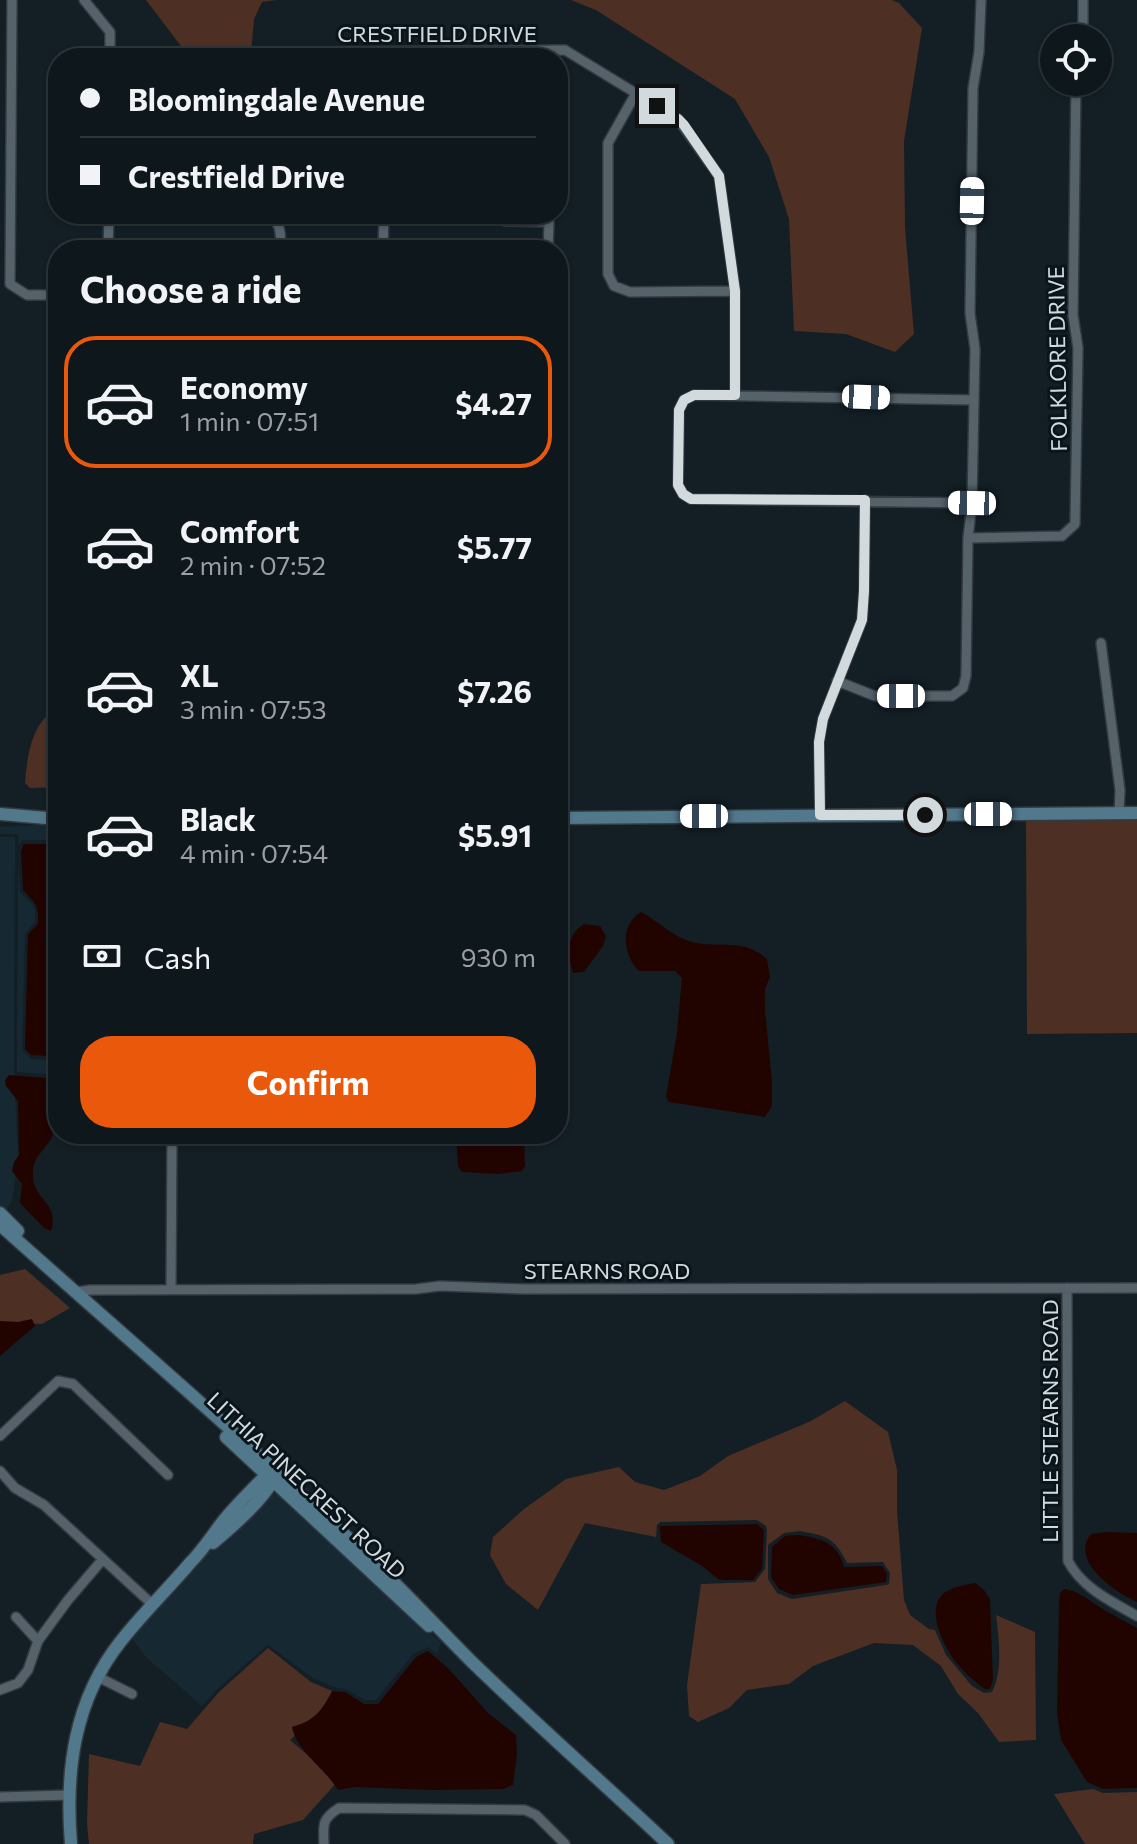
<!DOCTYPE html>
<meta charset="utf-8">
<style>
body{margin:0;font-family:Commissioner,sans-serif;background:#1c2429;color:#f1f3f6;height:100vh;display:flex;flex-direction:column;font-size:30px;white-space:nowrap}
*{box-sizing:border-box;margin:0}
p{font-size:26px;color:#9b9fa3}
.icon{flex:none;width:44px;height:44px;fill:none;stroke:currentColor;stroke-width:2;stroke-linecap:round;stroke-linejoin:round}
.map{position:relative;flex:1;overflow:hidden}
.drawer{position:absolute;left:48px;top:240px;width:520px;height:904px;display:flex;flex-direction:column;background:#0e171c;border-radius:32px;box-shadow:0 2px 6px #0004,0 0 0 2px #2e363b}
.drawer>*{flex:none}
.banner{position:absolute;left:48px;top:48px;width:520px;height:176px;border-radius:32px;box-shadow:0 2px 6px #0004,0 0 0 2px #2e363b;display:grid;align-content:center;height:176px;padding:0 32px;background:#0e171c}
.fabs{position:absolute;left:1040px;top:24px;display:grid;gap:16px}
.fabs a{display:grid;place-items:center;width:72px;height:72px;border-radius:50%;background:#0e171c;box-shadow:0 2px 6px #0004,0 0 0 2px #2e363b;font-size:40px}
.end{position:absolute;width:36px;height:36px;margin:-18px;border:10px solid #d2dade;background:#111;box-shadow:0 0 0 4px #111}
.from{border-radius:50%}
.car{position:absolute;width:24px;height:48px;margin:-24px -12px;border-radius:10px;box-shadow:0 0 6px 2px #0007;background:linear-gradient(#fff 24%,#345 0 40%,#fff 0 76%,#345 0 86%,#fff 0)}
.banner b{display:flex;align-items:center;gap:28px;height:76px;font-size:30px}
.banner b+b{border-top:2px solid #2e363b}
.banner i{width:20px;height:20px;background:#f1f3f6}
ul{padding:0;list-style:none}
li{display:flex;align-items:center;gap:24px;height:132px;margin:0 16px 12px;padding:0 16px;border:4px solid transparent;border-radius:32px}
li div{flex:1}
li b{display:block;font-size:30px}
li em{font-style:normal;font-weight:700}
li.on{border-color:#ea580c}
li>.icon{width:72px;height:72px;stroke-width:1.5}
h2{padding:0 32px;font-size:36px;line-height:96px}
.pay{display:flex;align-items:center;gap:20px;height:88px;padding:0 32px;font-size:30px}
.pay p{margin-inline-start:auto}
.cta{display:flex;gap:16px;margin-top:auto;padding:16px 32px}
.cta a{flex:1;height:92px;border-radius:32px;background:#ea580c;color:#fff;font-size:32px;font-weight:700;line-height:92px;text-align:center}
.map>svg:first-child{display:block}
.built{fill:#162932}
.green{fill:#4d3023;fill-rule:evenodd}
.water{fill:#210400}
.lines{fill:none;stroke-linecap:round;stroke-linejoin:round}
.street-casing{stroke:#333a40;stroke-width:12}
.secondary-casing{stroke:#333a40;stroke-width:15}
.street{stroke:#55626a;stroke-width:9}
.secondary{stroke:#52788c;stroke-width:12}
.route{stroke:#d2dade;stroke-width:10}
.labels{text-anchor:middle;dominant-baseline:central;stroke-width:6;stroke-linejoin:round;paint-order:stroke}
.street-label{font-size:22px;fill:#d2dade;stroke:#0a151b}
</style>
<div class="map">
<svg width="1137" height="1844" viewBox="0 0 1137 1844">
<rect width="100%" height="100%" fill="#131f25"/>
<path class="built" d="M58 824 57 842 53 840H24L21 841 19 847 18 834H0V827Z
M0 837H15L14 1070 18 1159 12 1200 0 1223Z
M18 864 20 892 32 904 35 911V922L25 934 22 1050 31 1059 49 1060 55 1056V1077L46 1074 17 1072Z
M276 1494H281L419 1624 441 1642 437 1654 428 1647 413 1654 376 1700H365L346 1689 334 1687 313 1678 268 1645 217 1689 202 1706 147 1658 130 1636 195 1564 237 1528 269 1495Z"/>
<path class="green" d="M146 0H277L262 2 254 19 251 53 246 58H196L187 54Z
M571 0H892L899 3 922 28 904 141 905 228 914 334 895 352 846 334 794 331 789 219 769 157 735 99 596 10Z
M48 715 58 727V787L30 788 25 783C27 760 30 731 48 715Z
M1026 820H1137V1033L1027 1034Z
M25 1269 70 1308 42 1324 0 1322V1275Z
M845 1401 888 1432 897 1470V1511L904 1600 910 1615 929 1629 935 1630 946 1655 972 1686 984 1693 992 1692C1003 1670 999 1640 996 1615L1035 1632 1036 1740 999 1742 978 1713 958 1694 941 1666 913 1645 874 1643 813 1666 789 1684 747 1690 729 1708 698 1722 689 1716 687 1685 701 1584 755 1582 765 1569 767 1530 766 1526 757 1520 660 1522 657 1525 656 1537 585 1523 538 1610 506 1584 490 1555 493 1537 524 1509 566 1479 619 1467 635 1482 664 1490 700 1476 728 1456 811 1421ZM800 1531C827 1536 835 1538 847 1563L883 1562 890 1573 889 1584 886 1585 792 1599 777 1593 768 1579V1545L784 1533Z
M268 1648 311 1682 339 1694 290 1740 338 1781 303 1820 254 1834 253 1844H89L87 1824 89 1754 140 1766 160 1722 187 1729 219 1692Z
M1093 1789 1103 1793 1137 1792V1844H1085L1054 1794Z"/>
<path class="water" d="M24 844H53L57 846 58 950 53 970 55 1004 52 1024 57 1038 55 1051 49 1056 31 1055 25 1049 28 934 38 924C39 905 35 903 23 890L21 851Z
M641 912C658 921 671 935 689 941 717 950 741 936 767 959L770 977 765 989V1011L772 1082V1106L765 1117 669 1102 666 1097 677 1033 682 978 675 971H639C623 955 619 925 641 912Z
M584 924 600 926 606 936 603 946 584 972 573 973C567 954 566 935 584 924Z
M9 1075 46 1078 53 1081C53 1092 55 1129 52 1137 45 1151 32 1156 33 1175 33 1201 60 1202 51 1231L44 1228 20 1203 22 1184 12 1171 14 1162 19 1155 18 1101 6 1086 5 1080Z
M456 1134H524L525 1166 522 1171 498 1174 462 1172 458 1166Z
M32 1319 35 1326 0 1356V1321L18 1322Z
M757 1524 764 1530 762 1569 753 1580H719L702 1566 661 1542 660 1526Z
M1106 1532 1137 1533V1602C1115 1592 1069 1561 1091 1534Z
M799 1535C822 1539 837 1542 844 1567L882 1566 887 1574 886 1582 793 1595 779 1589 771 1577 772 1547 785 1536Z
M975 1583 983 1589 990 1599 993 1680 990 1689H985C972 1680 957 1666 949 1652 940 1637 927 1607 944 1593 953 1587 964 1585 975 1583Z
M1064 1589C1079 1590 1093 1604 1106 1611 1116 1617 1127 1622 1137 1628V1788L1103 1789 1087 1782 1061 1740 1057 1713 1059 1605 1060 1593Z
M428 1651 449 1669 488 1713 516 1735 517 1753 513 1785 503 1789 432 1790 356 1787 338 1790C325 1768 297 1752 292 1727 314 1721 322 1711 332 1691L345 1692 364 1704H378L416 1657Z"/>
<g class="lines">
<g class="street-casing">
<path id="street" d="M12 0 10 284 27 295H58
M84 0 110 32V58
M1083 38V0
M323 58 326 52 565 50 678 119 719 176 735 291V395
M636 93 608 143V274L614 286 630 292 735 291
M109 216H268C283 223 280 236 281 250
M505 221 549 222 548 250
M108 250 109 214
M383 250 384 214
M972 503 691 499 683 494 678 485 679 410 684 400 694 395 974 400
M968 538 1062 536 1075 524 1078 348 1073 315 1076 82
M1101 643 1120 790 1119 813
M837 681 875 696H952L963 688 966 676 968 538 972 503 975 349 970 313 973 88 979 52 981 0
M820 815 819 742 823 719 862 620 864 591 865 500
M1067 1288 1068 1561C1082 1588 1112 1602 1137 1616
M171 1290 172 1134
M77 1292 90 1290 416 1289 440 1286 524 1289 1137 1288
M0 1436 58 1381 73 1384 168 1475
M0 1471 15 1488 44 1505 153 1605
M16 1617 38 1641
M98 1677 132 1694
M0 1690 18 1683 28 1670 38 1641 68 1600 103 1559
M0 1797 69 1795
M324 1844C323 1824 322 1819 339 1808L525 1810 536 1815 565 1844"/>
</g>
<g class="secondary-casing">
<path id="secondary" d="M0 814 58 819
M558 818 1137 813
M0 1213 18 1231
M0 1225C122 1334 247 1441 365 1554 402 1589 436 1626 472 1662 536 1724 603 1783 668 1844
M226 1437 429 1626
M213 1543C232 1527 267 1497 276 1474
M71 1844C65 1771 74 1700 121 1641 142 1614 168 1589 190 1563 203 1550 213 1534 224 1520 237 1504 252 1490 266 1475L271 1473"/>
</g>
<use href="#street" class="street"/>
<use href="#secondary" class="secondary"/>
</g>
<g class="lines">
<path class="route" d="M657 106 678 119 684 125 719 176 735 291V395H694L684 400 679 410 678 485 683 494 691 499 865 500 864 591 862 620 823 719 819 742 820 815H925"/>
</g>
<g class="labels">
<g class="street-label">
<text x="437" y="33">CRESTFIELD DRIVE</text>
<text transform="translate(1057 359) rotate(-91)">FOLKLORE DRIVE</text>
<text x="607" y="1270">STEARNS ROAD</text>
<text transform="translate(1049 1421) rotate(-90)">LITTLE STEARNS ROAD</text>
<text transform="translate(307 1485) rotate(43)">LITHIA PINECREST ROAD</text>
</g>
</g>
</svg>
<div class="fabs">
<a><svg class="icon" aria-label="locate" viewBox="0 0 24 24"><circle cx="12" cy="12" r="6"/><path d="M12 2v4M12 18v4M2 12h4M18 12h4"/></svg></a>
</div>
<i class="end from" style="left:925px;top:815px"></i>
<i class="end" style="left:657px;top:106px"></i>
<i class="car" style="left:972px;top:201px;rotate:1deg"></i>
<i class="car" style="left:866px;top:397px;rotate:92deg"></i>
<i class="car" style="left:972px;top:503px;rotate:271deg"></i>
<i class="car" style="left:901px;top:696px;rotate:270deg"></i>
<i class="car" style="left:988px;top:814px;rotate:90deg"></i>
<i class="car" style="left:704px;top:816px;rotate:270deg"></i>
<div class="banner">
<b><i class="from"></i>Bloomingdale Avenue</b>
<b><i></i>Crestfield Drive</b>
</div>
<section class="drawer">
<h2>Choose a ride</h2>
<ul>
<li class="on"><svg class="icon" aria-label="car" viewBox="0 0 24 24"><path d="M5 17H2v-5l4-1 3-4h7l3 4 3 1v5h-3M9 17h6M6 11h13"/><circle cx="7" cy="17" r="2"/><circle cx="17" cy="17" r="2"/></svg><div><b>Economy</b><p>1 min · 07:51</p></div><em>$4.27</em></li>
<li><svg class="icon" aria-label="car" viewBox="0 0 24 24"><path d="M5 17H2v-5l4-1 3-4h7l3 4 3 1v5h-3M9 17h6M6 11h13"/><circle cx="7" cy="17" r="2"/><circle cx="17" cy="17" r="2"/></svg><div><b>Comfort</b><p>2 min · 07:52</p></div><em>$5.77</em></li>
<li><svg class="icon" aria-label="car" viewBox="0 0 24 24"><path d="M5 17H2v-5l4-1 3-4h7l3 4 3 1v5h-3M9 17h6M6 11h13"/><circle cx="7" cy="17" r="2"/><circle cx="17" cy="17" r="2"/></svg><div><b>XL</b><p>3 min · 07:53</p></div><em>$7.26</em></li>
<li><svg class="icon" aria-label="car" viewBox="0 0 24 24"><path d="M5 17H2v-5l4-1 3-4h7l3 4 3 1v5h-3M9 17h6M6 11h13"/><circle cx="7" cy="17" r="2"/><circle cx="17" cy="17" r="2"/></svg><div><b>Black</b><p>4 min · 07:54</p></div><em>$5.91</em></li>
</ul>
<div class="pay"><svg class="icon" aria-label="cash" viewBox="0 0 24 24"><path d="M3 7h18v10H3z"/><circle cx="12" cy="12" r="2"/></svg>Cash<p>930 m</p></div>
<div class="cta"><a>Confirm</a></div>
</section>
</div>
